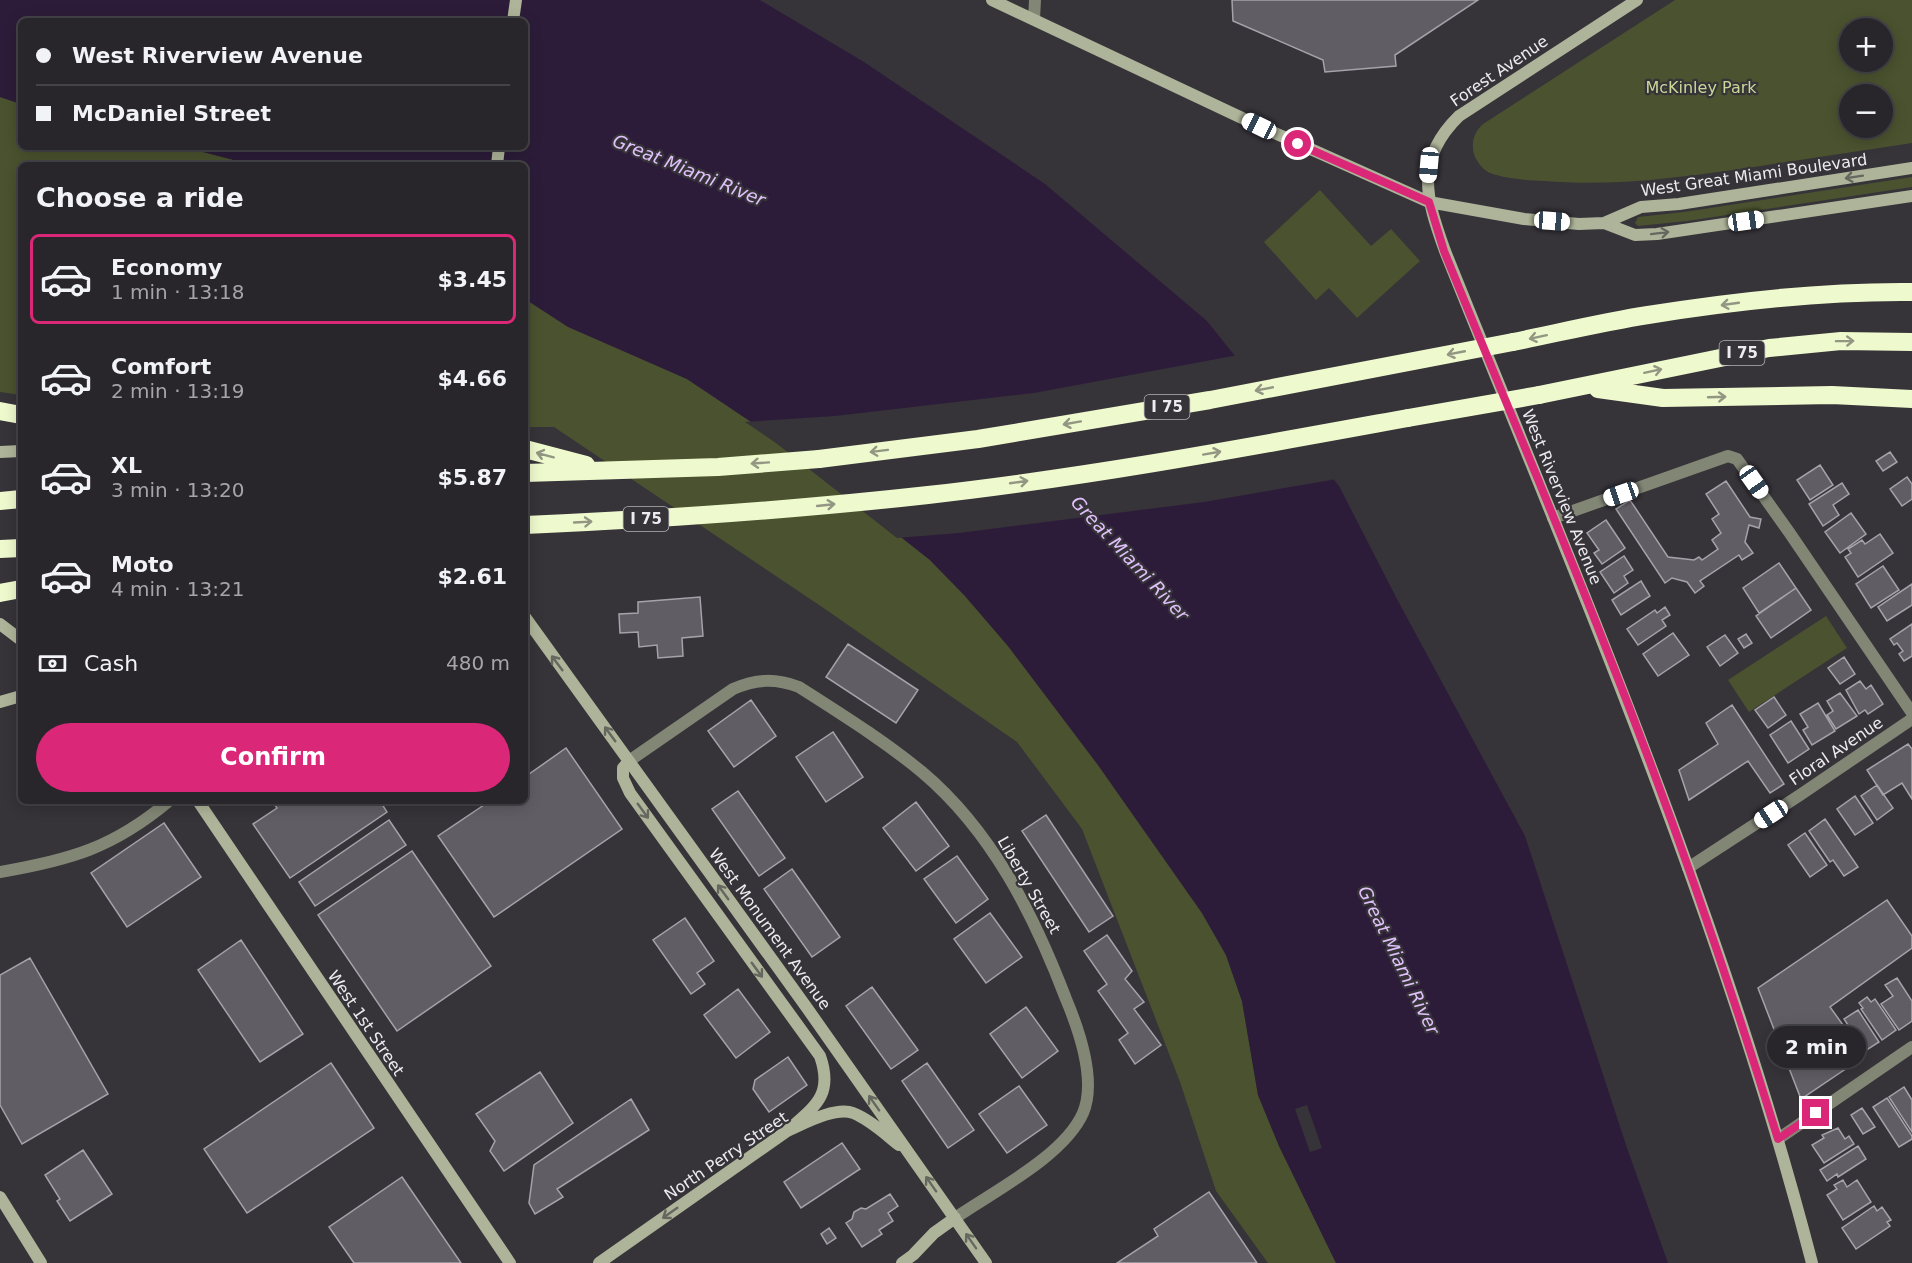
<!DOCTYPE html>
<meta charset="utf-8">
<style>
body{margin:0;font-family:"DejaVu Sans",sans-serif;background:#302e33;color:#f1f3f6;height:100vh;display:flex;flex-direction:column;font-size:22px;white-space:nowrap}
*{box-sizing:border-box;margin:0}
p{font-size:20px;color:#a5a5a9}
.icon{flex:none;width:33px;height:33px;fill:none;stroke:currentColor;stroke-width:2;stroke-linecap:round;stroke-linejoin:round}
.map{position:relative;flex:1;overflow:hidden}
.details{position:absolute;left:18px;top:162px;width:510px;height:642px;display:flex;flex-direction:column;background:#28262b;border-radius:9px;box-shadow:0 3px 15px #0003,0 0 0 2px #444347}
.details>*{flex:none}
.guide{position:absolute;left:18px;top:18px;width:510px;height:132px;border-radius:9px;box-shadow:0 3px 15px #0003,0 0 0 2px #444347;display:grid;align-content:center;height:132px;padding:0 18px;background:#28262b}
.buttons{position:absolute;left:1839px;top:18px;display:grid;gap:12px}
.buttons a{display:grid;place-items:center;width:54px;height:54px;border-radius:50%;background:#28262b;box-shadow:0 3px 15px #0003,0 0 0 2px #444347;font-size:30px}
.end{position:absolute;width:27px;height:27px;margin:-14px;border:8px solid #db2777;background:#fff;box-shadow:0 0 0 3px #fff}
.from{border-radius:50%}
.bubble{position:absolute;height:42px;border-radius:21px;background:#28262b;box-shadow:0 3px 15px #0003,0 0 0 2px #444347;font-size:20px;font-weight:600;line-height:42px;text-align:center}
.car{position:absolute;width:18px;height:36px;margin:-18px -9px;border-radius:8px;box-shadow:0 0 4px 2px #0007;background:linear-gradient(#fff 24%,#345 0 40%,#fff 0 76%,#345 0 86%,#fff 0)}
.guide b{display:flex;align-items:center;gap:21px;height:57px;font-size:22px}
.guide b+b{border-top:2px solid #444347}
.guide i{width:15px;height:15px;background:#f1f3f6}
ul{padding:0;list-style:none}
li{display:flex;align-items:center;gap:18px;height:90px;margin:0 12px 9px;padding:0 6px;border:3px solid transparent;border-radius:9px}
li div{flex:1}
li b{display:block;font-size:22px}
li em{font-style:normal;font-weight:600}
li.active{border-color:#db2777}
li>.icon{width:54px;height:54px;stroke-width:1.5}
h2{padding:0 18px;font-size:27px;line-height:72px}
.pay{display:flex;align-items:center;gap:15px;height:66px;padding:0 18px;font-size:22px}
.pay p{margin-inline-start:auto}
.primary-button{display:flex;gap:12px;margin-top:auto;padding:12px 18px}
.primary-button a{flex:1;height:69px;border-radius:36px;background:#db2777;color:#fff;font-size:24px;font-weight:600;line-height:69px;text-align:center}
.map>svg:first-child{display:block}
.green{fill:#4a522f;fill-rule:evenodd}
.water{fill:#2c1c39}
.pier{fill:#363339}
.building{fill:#615d65;stroke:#a6a2aa;stroke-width:1.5}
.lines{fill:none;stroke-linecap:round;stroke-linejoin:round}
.street{stroke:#828675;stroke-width:12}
.secondary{stroke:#adb499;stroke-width:12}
.highway{stroke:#eef9cd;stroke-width:18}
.highway-bridge{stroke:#eef9cd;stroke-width:18}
.oneway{stroke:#66675f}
.oneway2{stroke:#929683}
.route{stroke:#db2777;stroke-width:8}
.labels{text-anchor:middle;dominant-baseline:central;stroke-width:4.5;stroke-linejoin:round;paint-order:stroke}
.shield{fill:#363339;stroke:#b6b4b8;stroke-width:1.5}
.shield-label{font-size:15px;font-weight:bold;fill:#edebef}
.street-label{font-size:16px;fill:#edebef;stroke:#363339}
.park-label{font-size:16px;fill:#c9d897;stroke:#363339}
.water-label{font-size:18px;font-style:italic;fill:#e1c1fc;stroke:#363339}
</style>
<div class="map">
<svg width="1912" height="1263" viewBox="0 0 1912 1263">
<rect width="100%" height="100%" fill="#363339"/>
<path class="green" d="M1675 0H1912V143C1859 151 1806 159 1754 167 1683 177 1616 187 1544 181 1527 180 1506 179 1490 173 1483 170 1478 163 1475 157 1470 144 1474 132 1483 124ZM1850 28H1882V62H1850ZM1850 94H1882V128H1850Z
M0 97 21 104V147H184L253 165H21V395L0 392Z
M1912 177V187L1687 221 1638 226 1635 223 1638 217 1684 212Z
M1320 190 1371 246 1391 229 1420 261 1357 318 1329 288 1316 300 1264 242Z
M525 299 568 326 687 379 778 440 930 560 965 596 1008 646 1098 765 1202 913 1226 955 1242 1001 1258 1095 1279 1146 1336 1263H1268L1216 1191 1180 1082 1082 829 1017 742 822 607 554 427H525Z
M1826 616 1847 648 1749 712 1728 680Z"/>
<path class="water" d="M0 0H760L864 62 1045 184 1207 321 1339 486 1398 601 1525 836 1627 1148 1668 1263H1336L1279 1146 1258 1095 1242 1001 1226 955 1202 913 1098 765 1008 646 965 596 930 560 778 440 687 379 568 327 525 299V165H253L184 147H525V21H21V104L0 97Z"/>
<path class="pier" d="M1238 355 1337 479 1204 502 959 533 897 538 776 443 745 422 835 416 1034 393Z
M1307 1105 1322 1148 1310 1152 1295 1109Z"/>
<path class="building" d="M1232 0H1478L1395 55 1396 66 1325 72 1323 60 1233 21Z
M1890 452 1897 462 1883 471 1876 461Z
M1820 465 1833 485 1810 500 1797 480Z
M1907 477 1912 484V499L1902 506 1890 489Z
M1726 481 1750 517 1761 519 1759 528 1749 525 1745 542 1753 553 1742 560 1739 555 1700 581 1704 586 1695 593 1687 582 1672 578 1665 583 1616 509 1630 500 1668 557 1694 560 1699 557 1702 560 1718 549 1712 540 1721 533 1712 519 1719 514 1706 494Z
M1842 483 1849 494 1833 505 1839 515 1823 526 1809 504Z
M1851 513 1866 534 1840 553 1825 532Z
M1606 520 1625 548 1602 564 1594 553 1599 550 1587 533Z
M1880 534 1893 553 1858 577 1845 557 1851 553 1848 549 1862 540 1865 544Z
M1624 556 1633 570 1624 576 1628 583 1614 593 1600 572Z
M1779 563 1796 588 1759 613 1743 588Z
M1883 566 1899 590 1871 608 1856 584Z
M1641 581 1650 596 1621 615 1612 600Z
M1912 584V605L1887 621 1878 607Z
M1796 588 1811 610 1771 638 1756 616Z
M700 597 703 636 682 638 683 656 658 658 657 645 639 647 638 632 620 633 619 614 638 613V602Z
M1665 607 1670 615 1662 620 1666 626 1638 645 1627 629 1655 610 1657 613Z
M1912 624V656L1904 661 1899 654 1903 651 1897 643 1894 645 1890 639Z
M1673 633 1689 655 1658 676 1643 654Z
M1746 634 1752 643 1744 648 1738 639Z
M1725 635 1738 653 1720 666 1707 647Z
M848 644 918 690 896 723 826 677Z
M1844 657 1855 674 1840 684 1828 668Z
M1860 681 1866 689 1871 685 1883 704 1868 714 1865 710 1859 714 1846 690Z
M1840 693 1857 716 1836 729 1827 715 1833 711 1827 701Z
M1774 697 1786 715 1768 728 1755 710Z
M751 700 776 736 734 767 708 731Z
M1818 703 1835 731 1812 745 1803 730 1808 727 1800 714Z
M1732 705 1784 784 1770 793 1748 761 1689 800 1679 770 1718 744 1706 723Z
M1791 721 1809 749 1788 763 1770 735Z
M833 732 863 777 826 802 796 757Z
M1908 744 1912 749V799L1902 783 1883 795 1867 770Z
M566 748 622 829 494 917 438 836 490 801H525V777Z
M1877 785 1893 808 1877 820 1861 796Z
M738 791 785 858 759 876 712 809Z
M1855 796 1873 823 1855 835 1837 809Z
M272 801H380L387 812 290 878 253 824 277 808Z
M916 802 949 846 916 871 883 828Z
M1046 815 1113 916 1089 932 1022 831Z
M1825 819 1858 867 1844 876 1833 860 1830 862 1809 831Z
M389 820 406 845 315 906 299 882Z
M164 823 201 877 127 927 91 873Z
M1805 833 1827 865 1810 877 1788 845Z
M412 851 491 966 397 1031 318 915Z
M957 856 988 899 956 923 924 879Z
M792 869 840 937 812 957 764 889Z
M1887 900 1912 936V948L1830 1007 1856 1043 1839 1055 1847 1068 1801 1099 1758 988Z
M990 913 1022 957 986 983 954 939Z
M685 918 714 961 697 973 705 984 691 994 653 940Z
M1107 935 1132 971 1125 979 1144 1002 1134 1009 1161 1045 1135 1064 1119 1040 1128 1033 1098 991 1107 984 1084 951Z
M241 940 303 1034 260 1062 198 970Z
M30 958 108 1094 22 1144 0 1105V975Z
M1897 978 1912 1001V1021L1899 1030 1881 1004 1893 996 1885 985Z
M872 987 918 1050 891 1069 846 1006Z
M738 989 770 1032 736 1058 704 1015Z
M1867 997 1871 1002 1875 999 1896 1030 1882 1040 1861 1009 1863 1008 1859 1003Z
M1026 1007 1058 1051 1022 1078 990 1034Z
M1858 1010 1879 1042 1865 1051 1844 1019Z
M788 1057 807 1085 769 1112 753 1089 755 1080Z
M331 1063 374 1128 247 1213 204 1149Z
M927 1063 974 1130 948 1148 902 1081Z
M540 1072 573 1123 504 1171 490 1151 495 1141 476 1114Z
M1019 1086 1047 1125 1007 1153 979 1114Z
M1904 1087 1912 1100V1132L1889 1097Z
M1887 1098 1912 1136V1139L1899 1147 1873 1107Z
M631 1099 649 1130 557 1189 563 1197 535 1214 529 1203 534 1165Z
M1862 1108 1875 1127 1863 1134 1851 1115Z
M1838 1128 1845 1139 1849 1136 1854 1144 1824 1163 1812 1145 1824 1138 1822 1135Z
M842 1143 860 1169 801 1208 784 1182Z
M1858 1146 1866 1159 1838 1177 1837 1174 1827 1181 1820 1170Z
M83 1150 112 1194 70 1221 57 1201 60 1199 45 1175Z
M402 1177 461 1263H354L329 1227Z
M1843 1180 1847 1187 1857 1180 1871 1202 1843 1220 1827 1195 1837 1189 1834 1185Z
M1209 1192 1257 1263H1117L1158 1236 1154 1229Z
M890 1194 898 1206 888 1213 893 1221 879 1230 882 1234 862 1247 846 1223 852 1219 854 1212 861 1208 866 1209Z
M1874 1206 1877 1211 1882 1207 1891 1220 1887 1222 1890 1226 1856 1249 1842 1228Z
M829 1228 836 1238 827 1244 821 1234Z"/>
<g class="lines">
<path class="street" d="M1034 19 1035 0
M1553 518 1728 456 1737 459 1789 532 1912 713
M629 761 733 689C756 679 775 678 799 687 841 714 883 740 922 772 992 831 1034 915 1066 999 1079 1030 1097 1080 1083 1113 1064 1156 994 1191 955 1218
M1688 868 1800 795 1912 719
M0 872C70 860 113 848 169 801
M1778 1139 1912 1047"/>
<path class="secondary" d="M992 0 1259 126 1429 202 1524 219 1579 224 1604 223 1641 207 1679 204 1912 168
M1637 0 1459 116C1414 160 1426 198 1445 251 1579 584 1722 915 1812 1263
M513 21 516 0
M497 165 499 147
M1604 223 1635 235 1657 234 1912 196
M0 452 21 451
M525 617 807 1008 986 1263
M0 624 21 640
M0 702 21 696
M629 761 623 768V778L630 793 820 1056C834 1096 814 1107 787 1131
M198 801 510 1263
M0 1197 41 1263
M599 1263 787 1131C803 1124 836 1106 853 1113 869 1119 885 1134 899 1145
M902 1263 913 1255 934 1233 955 1218"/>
<path class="highway" d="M1513 342C1558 333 1603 322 1648 315 1735 301 1823 291 1912 292
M1598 389 1663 398 1832 395 1912 399
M1539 395 1769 348 1841 341 1912 342
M0 411 21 415
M525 449 586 465
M525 473 718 467 819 459
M0 501 21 499
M525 525C660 519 794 510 928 495 1089 477 1249 447 1408 418
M0 549 21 548
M0 593 21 589"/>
<path class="highway-bridge" d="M1408 418 1539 395
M819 459 978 439 1210 400 1513 342"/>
</g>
<defs><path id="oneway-shaft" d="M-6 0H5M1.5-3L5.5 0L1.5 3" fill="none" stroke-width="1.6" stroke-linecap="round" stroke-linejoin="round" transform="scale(1.5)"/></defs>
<g class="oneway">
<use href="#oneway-shaft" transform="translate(1854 177) rotate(171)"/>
<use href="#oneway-shaft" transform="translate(1660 233) rotate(-7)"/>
<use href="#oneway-shaft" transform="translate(557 663) rotate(-127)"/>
<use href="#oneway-shaft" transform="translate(610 734) rotate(-126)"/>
<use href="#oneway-shaft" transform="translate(643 811) rotate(54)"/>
<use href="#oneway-shaft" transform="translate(723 892) rotate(-126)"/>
<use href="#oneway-shaft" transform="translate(757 970) rotate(54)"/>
<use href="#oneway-shaft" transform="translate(874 1103) rotate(-125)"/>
<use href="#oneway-shaft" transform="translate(931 1184) rotate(-125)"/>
<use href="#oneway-shaft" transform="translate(670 1213) rotate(145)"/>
<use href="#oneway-shaft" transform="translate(971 1241) rotate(-125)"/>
</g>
<g class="oneway2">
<use href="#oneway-shaft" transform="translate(1730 304) rotate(172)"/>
<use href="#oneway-shaft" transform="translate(1538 337) rotate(168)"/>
<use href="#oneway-shaft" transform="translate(1845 341) rotate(-1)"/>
<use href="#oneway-shaft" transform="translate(1456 353) rotate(169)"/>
<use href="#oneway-shaft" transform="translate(1653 371) rotate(-12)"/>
<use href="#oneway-shaft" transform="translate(1264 389) rotate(169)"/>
<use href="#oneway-shaft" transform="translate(1717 397) rotate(-2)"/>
<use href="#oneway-shaft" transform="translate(1072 423) rotate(170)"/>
<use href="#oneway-shaft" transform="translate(879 451) rotate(173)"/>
<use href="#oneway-shaft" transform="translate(1212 453) rotate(-10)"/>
<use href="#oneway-shaft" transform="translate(545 455) rotate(-165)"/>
<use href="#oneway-shaft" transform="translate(760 463) rotate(176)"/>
<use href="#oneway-shaft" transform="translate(1019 482) rotate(-8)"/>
<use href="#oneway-shaft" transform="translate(826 505) rotate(-6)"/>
<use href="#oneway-shaft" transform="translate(583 522) rotate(-3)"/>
</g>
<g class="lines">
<path class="route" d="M1298 144 1429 202 1444 251C1498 384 1554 515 1606 648 1670 809 1727 974 1778 1139L1816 1113"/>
</g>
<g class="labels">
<g class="shield">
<rect x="1719.5" y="341" width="45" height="24" rx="4.5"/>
<rect x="1144.5" y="395" width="45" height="24" rx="4.5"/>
<rect x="623.5" y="507" width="45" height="24" rx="4.5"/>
</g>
<g class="shield-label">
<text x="1742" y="353">I 75</text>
<text x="1167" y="407">I 75</text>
<text x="646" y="519">I 75</text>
</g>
<g class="street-label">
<text transform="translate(1499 71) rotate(-34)">Forest Avenue</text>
<text transform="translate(1754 175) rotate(-8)">West Great Miami Boulevard</text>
<text transform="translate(1562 497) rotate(68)">West Riverview Avenue</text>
<text transform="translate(1836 751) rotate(-34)">Floral Avenue</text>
<text transform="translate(1029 885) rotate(60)">Liberty Street</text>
<text transform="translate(770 929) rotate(54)">West Monument Avenue</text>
<text transform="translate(366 1023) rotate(56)">West 1st Street</text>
<text transform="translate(726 1156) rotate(-34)">North Perry Street</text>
</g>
<g class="park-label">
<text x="1701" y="87">McKinley Park</text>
</g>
<g class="water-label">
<text transform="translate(689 170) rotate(22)">Great Miami River</text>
<text transform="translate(1130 558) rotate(47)">Great Miami River</text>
<text transform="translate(1399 960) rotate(64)">Great Miami River</text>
</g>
</g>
</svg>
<div class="buttons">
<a>+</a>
<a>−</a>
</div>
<i class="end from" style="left:1298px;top:144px"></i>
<i class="end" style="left:1816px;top:1113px"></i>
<div class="bubble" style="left:1767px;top:1026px;width:99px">2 min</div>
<i class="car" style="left:1259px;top:126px;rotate:296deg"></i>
<i class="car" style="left:1429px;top:165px;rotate:185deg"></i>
<i class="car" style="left:1552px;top:221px;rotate:94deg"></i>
<i class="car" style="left:1746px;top:221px;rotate:82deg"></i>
<i class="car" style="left:1754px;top:482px;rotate:145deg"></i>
<i class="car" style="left:1621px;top:494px;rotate:251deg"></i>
<i class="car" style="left:1771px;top:814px;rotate:237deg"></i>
<div class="guide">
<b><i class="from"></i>West Riverview Avenue</b>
<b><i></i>McDaniel Street</b>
</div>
<section class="details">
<h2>Choose a ride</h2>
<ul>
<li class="active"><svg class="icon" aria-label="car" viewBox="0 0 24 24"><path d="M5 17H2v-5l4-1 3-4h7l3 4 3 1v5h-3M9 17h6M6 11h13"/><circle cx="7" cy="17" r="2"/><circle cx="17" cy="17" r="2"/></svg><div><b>Economy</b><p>1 min · 13:18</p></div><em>$3.45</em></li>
<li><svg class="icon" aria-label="car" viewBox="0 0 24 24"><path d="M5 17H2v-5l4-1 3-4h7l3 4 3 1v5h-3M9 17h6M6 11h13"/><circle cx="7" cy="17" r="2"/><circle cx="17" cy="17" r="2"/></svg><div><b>Comfort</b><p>2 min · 13:19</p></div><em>$4.66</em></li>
<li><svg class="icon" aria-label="car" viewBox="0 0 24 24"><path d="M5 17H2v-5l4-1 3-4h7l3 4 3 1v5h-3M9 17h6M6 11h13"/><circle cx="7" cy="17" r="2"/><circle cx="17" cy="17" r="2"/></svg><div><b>XL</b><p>3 min · 13:20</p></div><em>$5.87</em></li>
<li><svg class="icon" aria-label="car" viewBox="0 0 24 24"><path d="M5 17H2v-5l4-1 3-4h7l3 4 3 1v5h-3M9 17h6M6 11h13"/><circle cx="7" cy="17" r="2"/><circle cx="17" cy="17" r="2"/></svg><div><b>Moto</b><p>4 min · 13:21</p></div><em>$2.61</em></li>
</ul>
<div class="pay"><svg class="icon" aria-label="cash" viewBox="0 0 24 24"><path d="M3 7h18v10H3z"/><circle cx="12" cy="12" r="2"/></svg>Cash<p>480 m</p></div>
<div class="primary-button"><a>Confirm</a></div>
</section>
</div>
